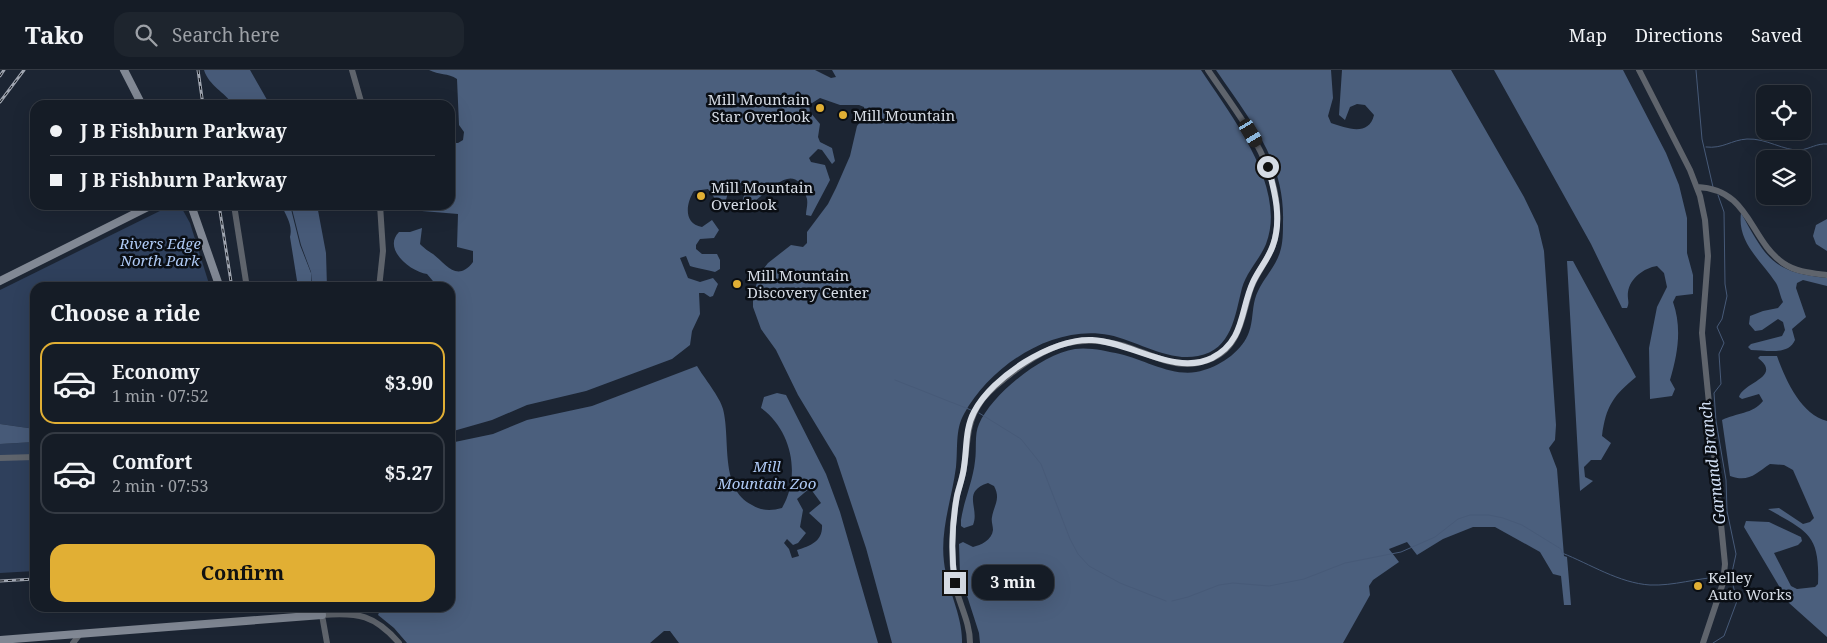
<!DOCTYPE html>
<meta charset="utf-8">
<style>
body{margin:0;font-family:"Noto Serif",serif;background:#1e252e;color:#f1f3f6;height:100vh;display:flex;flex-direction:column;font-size:19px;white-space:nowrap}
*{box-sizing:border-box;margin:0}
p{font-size:16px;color:#9da1a7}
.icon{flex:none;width:28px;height:28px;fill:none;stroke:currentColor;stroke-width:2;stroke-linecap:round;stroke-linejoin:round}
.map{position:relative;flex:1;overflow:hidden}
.sheet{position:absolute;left:30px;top:212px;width:425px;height:330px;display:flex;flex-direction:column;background:#151c26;border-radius:15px;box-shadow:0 5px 20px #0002,0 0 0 1px #343a43}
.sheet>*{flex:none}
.top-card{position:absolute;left:30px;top:30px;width:425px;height:110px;border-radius:15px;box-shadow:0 5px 20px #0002,0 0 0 1px #343a43;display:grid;align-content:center;height:110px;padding:0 20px;background:#151c26}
.tools{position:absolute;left:1756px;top:15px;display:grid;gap:10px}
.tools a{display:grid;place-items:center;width:55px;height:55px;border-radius:10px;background:#151c26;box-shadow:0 5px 20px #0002,0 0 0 1px #343a43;font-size:25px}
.end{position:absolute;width:22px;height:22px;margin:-11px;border:6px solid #d5dbe4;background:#111;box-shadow:0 0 0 2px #111}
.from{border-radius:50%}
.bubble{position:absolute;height:35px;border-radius:15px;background:#151c26;box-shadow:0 5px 20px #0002,0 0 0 1px #343a43;font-size:16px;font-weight:700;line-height:35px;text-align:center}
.car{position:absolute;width:15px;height:30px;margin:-15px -8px;border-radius:6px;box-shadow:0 0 4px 1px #0007;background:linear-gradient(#222 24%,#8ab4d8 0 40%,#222 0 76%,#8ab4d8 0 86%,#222 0)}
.top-card b{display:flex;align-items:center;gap:18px;height:48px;font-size:19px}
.top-card b+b{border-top:1px solid #343a43}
.top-card i{width:12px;height:12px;background:#f1f3f6}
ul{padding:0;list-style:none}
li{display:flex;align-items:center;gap:15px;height:82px;margin:0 10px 8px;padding:0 10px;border:2px solid #343a43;border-radius:15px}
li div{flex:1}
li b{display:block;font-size:19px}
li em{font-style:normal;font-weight:700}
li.on{border-color:#e1af34}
li>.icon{width:45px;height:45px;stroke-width:1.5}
h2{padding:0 20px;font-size:22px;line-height:60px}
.primary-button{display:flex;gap:10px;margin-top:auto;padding:10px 20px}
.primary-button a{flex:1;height:58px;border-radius:15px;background:#e1af34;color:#111;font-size:20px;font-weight:700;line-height:58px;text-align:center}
header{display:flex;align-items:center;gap:30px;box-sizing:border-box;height:70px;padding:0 25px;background:#151c26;border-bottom:1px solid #343a43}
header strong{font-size:24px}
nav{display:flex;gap:28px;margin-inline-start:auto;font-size:18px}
.search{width:350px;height:45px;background:#1e252e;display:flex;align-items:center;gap:12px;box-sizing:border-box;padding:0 18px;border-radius:15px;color:#9da1a7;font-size:19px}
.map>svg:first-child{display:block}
.green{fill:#2f405c}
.forest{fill:#4b5f7d;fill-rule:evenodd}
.water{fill:#475a78}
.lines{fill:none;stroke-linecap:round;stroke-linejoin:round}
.stream{stroke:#475a78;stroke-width:1}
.tertiary{stroke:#5f646c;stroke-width:6}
.secondary{stroke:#818894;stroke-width:8}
.rail-casing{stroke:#9fa5b0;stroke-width:3}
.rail{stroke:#0a0e14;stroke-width:1;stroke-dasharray:4;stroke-linecap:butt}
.route{stroke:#d5dbe4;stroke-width:6}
.poi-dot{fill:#e1af34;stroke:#0a0e14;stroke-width:2}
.labels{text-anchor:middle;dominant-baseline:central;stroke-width:5;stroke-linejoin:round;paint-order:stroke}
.poi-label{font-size:15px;fill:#d5dbe4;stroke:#0a0e14;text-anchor:start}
.park-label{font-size:15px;font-style:italic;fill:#aec9f4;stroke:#0a0e14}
.water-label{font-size:16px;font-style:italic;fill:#d1dff5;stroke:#0a0e14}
</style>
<header>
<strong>Tako</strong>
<div class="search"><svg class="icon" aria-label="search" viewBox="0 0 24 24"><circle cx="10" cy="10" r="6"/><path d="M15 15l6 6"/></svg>Search here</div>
<nav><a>Map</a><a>Directions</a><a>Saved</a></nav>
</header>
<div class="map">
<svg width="1827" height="573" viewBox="0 0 1827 573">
<rect width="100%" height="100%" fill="#1c2533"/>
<path class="green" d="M172 135H180L190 153 210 217 35 218V359L0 354V220Z
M35 372V501L0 503V374Z"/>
<path class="forest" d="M429 0H815L831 8 836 7 832 0H1201C1230 44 1288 117 1266 174 1260 189 1247 201 1242 218 1235 245 1232 280 1198 286 1168 292 1138 271 1109 265 1053 254 990 296 964 344 955 359 958 380 956 397 952 428 940 460 944 492 947 519 963 546 962 573H892L866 478 836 388 798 325 776 280 761 259 753 237V224L761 202 768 193 791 175 803 177 807 173V162L828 134 836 118 850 86 857 56 865 46 864 37 859 35H840L820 28 809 35 810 42 820 54 818 67 820 72 832 78 835 91 832 94 822 80 818 79 809 88 811 92 825 95 830 110 811 146 806 145C806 140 808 135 807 129 795 84 767 126 747 136L742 132 745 122 741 113 730 114 726 130 724 132 716 130 708 119 694 121C686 133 683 154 702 157L712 150 719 160 714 168 700 169 696 175V179L702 184H717L720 190V199L715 202C708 200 696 198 690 196L686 186 680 188 688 208 700 212 713 208 718 214 713 226 710 227 704 223H699L700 244 692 261 690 275 672 289 586 321 527 335 492 350 450 362V218L438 217 427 204C411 202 382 179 399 162H410L422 158 420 174C425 179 427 180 433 184 446 194 457 213 473 192V181L457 177 458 144 422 141 424 135H450V73H458L463 70 464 62 459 55 457 9C448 3 439 5 429 0Z
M1216 0H1331L1333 28 1328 46 1331 53C1346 58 1369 67 1374 45L1365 35 1357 34 1350 37 1345 50 1339 45 1342 0H1451L1524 127 1538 156 1544 181 1556 355 1555 370 1549 378 1557 399 1564 486 1567 487 1571 535H1564L1561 506 1553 504 1540 482 1495 457H1473L1443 469 1417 485 1407 472 1389 479 1399 492 1373 510 1369 516 1370 525 1343 573H980L979 563 960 504 959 474 963 472 973 477C981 475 992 470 993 460 993 456 991 451 992 447 994 435 1001 429 994 416L988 413C961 422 980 438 973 455L964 458 961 456V450C964 430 973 411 975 391 977 379 974 365 979 354 992 324 1042 284 1075 279 1089 277 1106 281 1120 284 1146 290 1177 310 1204 300 1222 295 1243 280 1249 262 1253 251 1252 240 1255 229 1260 211 1275 199 1280 182 1283 173 1283 162 1283 152 1285 90 1249 49 1216 0Z
M1494 0H1623L1666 83 1679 115 1687 148V183L1693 205V224L1676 226 1673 232C1682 258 1678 283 1670 310L1675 319 1672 326 1650 329 1649 278 1657 237 1667 217 1664 203 1657 196C1644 198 1630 208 1628 222 1627 229 1630 232 1627 238H1622L1591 174Z
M290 135 300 175 311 203V217H298L290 167C293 155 286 146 282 136Z
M1741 143C1767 189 1772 202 1827 208V216L1803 210 1797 213 1796 218 1806 247 1792 259 1795 270C1788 286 1766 280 1751 280L1748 277 1751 274 1782 266 1785 260 1783 252 1778 249 1762 260 1755 261 1749 254 1750 246 1763 241 1778 238 1783 232C1780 226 1779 218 1776 213 1761 190 1737 173 1741 143Z
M1827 149V181L1816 174 1813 166 1816 155Z
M1567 191H1573L1636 307C1613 326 1606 336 1602 366L1611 373 1601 390H1591L1584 397 1585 407 1593 411 1580 421Z
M1760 286H1777C1785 309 1801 345 1827 351V567L1789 533 1744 457 1746 451 1769 452 1801 467 1802 471 1798 475 1774 483 1791 516 1797 519 1815 517 1818 514C1820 464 1808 462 1768 439L1779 438 1803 454 1810 452 1814 448 1793 400 1784 395 1770 394C1756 403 1749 413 1730 406L1722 350C1736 343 1753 344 1763 331L1759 324 1742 329 1739 327C1743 312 1783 307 1758 288Z
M697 296C704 308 720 327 723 339 731 370 719 418 752 435 762 441 771 441 782 438 801 406 792 360 761 338L764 327 777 323 786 325 826 404 840 442 878 573H679L670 561H664L650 573H407L394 558 378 545 381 538H450V373L493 364 527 350 592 336ZM810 418 821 433 809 443 822 455C823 471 811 476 797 480L799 486 792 488 789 479 784 473 787 469 793 475 798 473 806 463 800 457 803 440 797 429Z"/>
<path class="water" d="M204 0H250L270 35H233C225 22 209 16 204 0Z
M291 135H317L326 183 327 217H312L311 202 301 175Z
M0 354 35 359V372L0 374Z"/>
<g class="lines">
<path class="stream" d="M1696 0 1702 69 1713 117
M1706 77C1723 79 1731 70 1747 69 1766 68 1784 81 1800 80 1810 79 1817 73 1827 74
M895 310 971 340
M979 343 1021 369 1041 394 1070 469 1078 484 1089 496 1120 513 1166 531
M1172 531 1188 527 1219 515 1233 513 1269 516 1304 509 1345 493 1401 482 1435 467 1458 449 1470 445H1489L1503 448 1522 455 1561 479 1562 483C1590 494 1619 513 1650 515 1674 516 1697 508 1720 507
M1713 573 1724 566 1737 531 1731 507 1736 484 1727 441 1726 410 1716 351 1714 323 1721 314 1719 284 1724 273 1717 257 1722 249 1727 226 1725 214 1724 142 1718 125"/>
<path class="tertiary" d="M352 0 362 35
M1639 0 1690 100 1700 126 1705 150 1708 186 1702 263 1725 494 1723 513 1703 573
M1697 117C1750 119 1749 169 1783 193 1796 202 1811 203 1827 205
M234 135 247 218
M379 218 383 181 380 135
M0 388 35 387
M73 573 80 564
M327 573 322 545C358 542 375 545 399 573
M970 573C970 550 957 531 954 509 951 483 952 451 957 425 959 416 963 407 964 397 968 374 966 353 980 333 988 320 1001 312 1013 302 1050 274 1078 263 1125 276 1148 283 1172 298 1197 293 1238 286 1240 254 1250 221 1255 203 1271 188 1275 169 1289 105 1241 49 1208 0"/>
<path class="secondary" d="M124 0 142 35
M191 135 220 218
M0 211 152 135
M0 570 322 545 321 538"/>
<g class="rail-casing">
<path id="rail" d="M198 0 203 35
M0 6 4 0
M0 32 24 0
M219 135 232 218
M0 511 35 509"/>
</g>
<use href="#rail" class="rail"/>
</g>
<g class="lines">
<path class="route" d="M955 513C951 486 952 453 957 426 959 417 963 407 964 397 967 378 965 359 974 342 992 307 1052 268 1092 270 1131 272 1175 306 1212 288 1245 271 1240 240 1253 212 1259 199 1269 188 1273 175 1282 150 1275 122 1268 97"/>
</g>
<g class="poi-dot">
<circle cx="820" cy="38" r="5"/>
<circle cx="843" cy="45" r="5"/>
<circle cx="701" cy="126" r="5"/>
<circle cx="737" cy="214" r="5"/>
<circle cx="1698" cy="516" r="5"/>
</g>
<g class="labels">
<g class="poi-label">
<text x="810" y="29" text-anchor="end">Mill Mountain<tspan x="810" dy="17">Star Overlook</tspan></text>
<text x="853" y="45">Mill Mountain</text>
<text x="711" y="117">Mill Mountain<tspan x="711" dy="17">Overlook</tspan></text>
<text x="747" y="205">Mill Mountain<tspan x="747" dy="17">Discovery Center</tspan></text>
<text x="1708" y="507">Kelley<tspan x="1708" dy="17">Auto Works</tspan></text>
</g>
<g class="park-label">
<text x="160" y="173">Rivers Edge<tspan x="160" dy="17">North Park</tspan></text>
<text x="767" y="396">Mill<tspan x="767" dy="17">Mountain Zoo</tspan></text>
</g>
<g class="water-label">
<text transform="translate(1712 393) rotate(-97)">Garnand Branch</text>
</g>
</g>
</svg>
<div class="tools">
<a><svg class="icon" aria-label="locate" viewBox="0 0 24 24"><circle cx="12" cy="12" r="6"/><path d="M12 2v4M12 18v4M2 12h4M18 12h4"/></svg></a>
<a><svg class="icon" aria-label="layers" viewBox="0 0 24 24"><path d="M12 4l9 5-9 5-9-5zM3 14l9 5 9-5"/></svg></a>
</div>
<i class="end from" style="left:1268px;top:97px"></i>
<i class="end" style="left:955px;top:513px"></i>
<div class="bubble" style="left:972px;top:495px;width:82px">3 min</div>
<i class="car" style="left:1251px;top:63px;rotate:149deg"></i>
<div class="top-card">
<b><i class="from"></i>J B Fishburn Parkway</b>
<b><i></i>J B Fishburn Parkway</b>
</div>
<section class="sheet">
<h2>Choose a ride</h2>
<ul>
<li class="on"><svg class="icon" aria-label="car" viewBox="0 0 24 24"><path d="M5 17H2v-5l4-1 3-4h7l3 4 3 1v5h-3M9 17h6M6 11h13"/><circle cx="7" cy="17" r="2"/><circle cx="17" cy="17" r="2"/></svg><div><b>Economy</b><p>1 min · 07:52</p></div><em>$3.90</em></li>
<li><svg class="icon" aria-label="car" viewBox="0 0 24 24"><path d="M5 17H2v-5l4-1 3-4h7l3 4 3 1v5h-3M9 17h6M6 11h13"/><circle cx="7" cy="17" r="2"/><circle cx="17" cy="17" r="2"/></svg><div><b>Comfort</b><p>2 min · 07:53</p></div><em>$5.27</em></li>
</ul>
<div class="primary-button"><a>Confirm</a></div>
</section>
</div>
